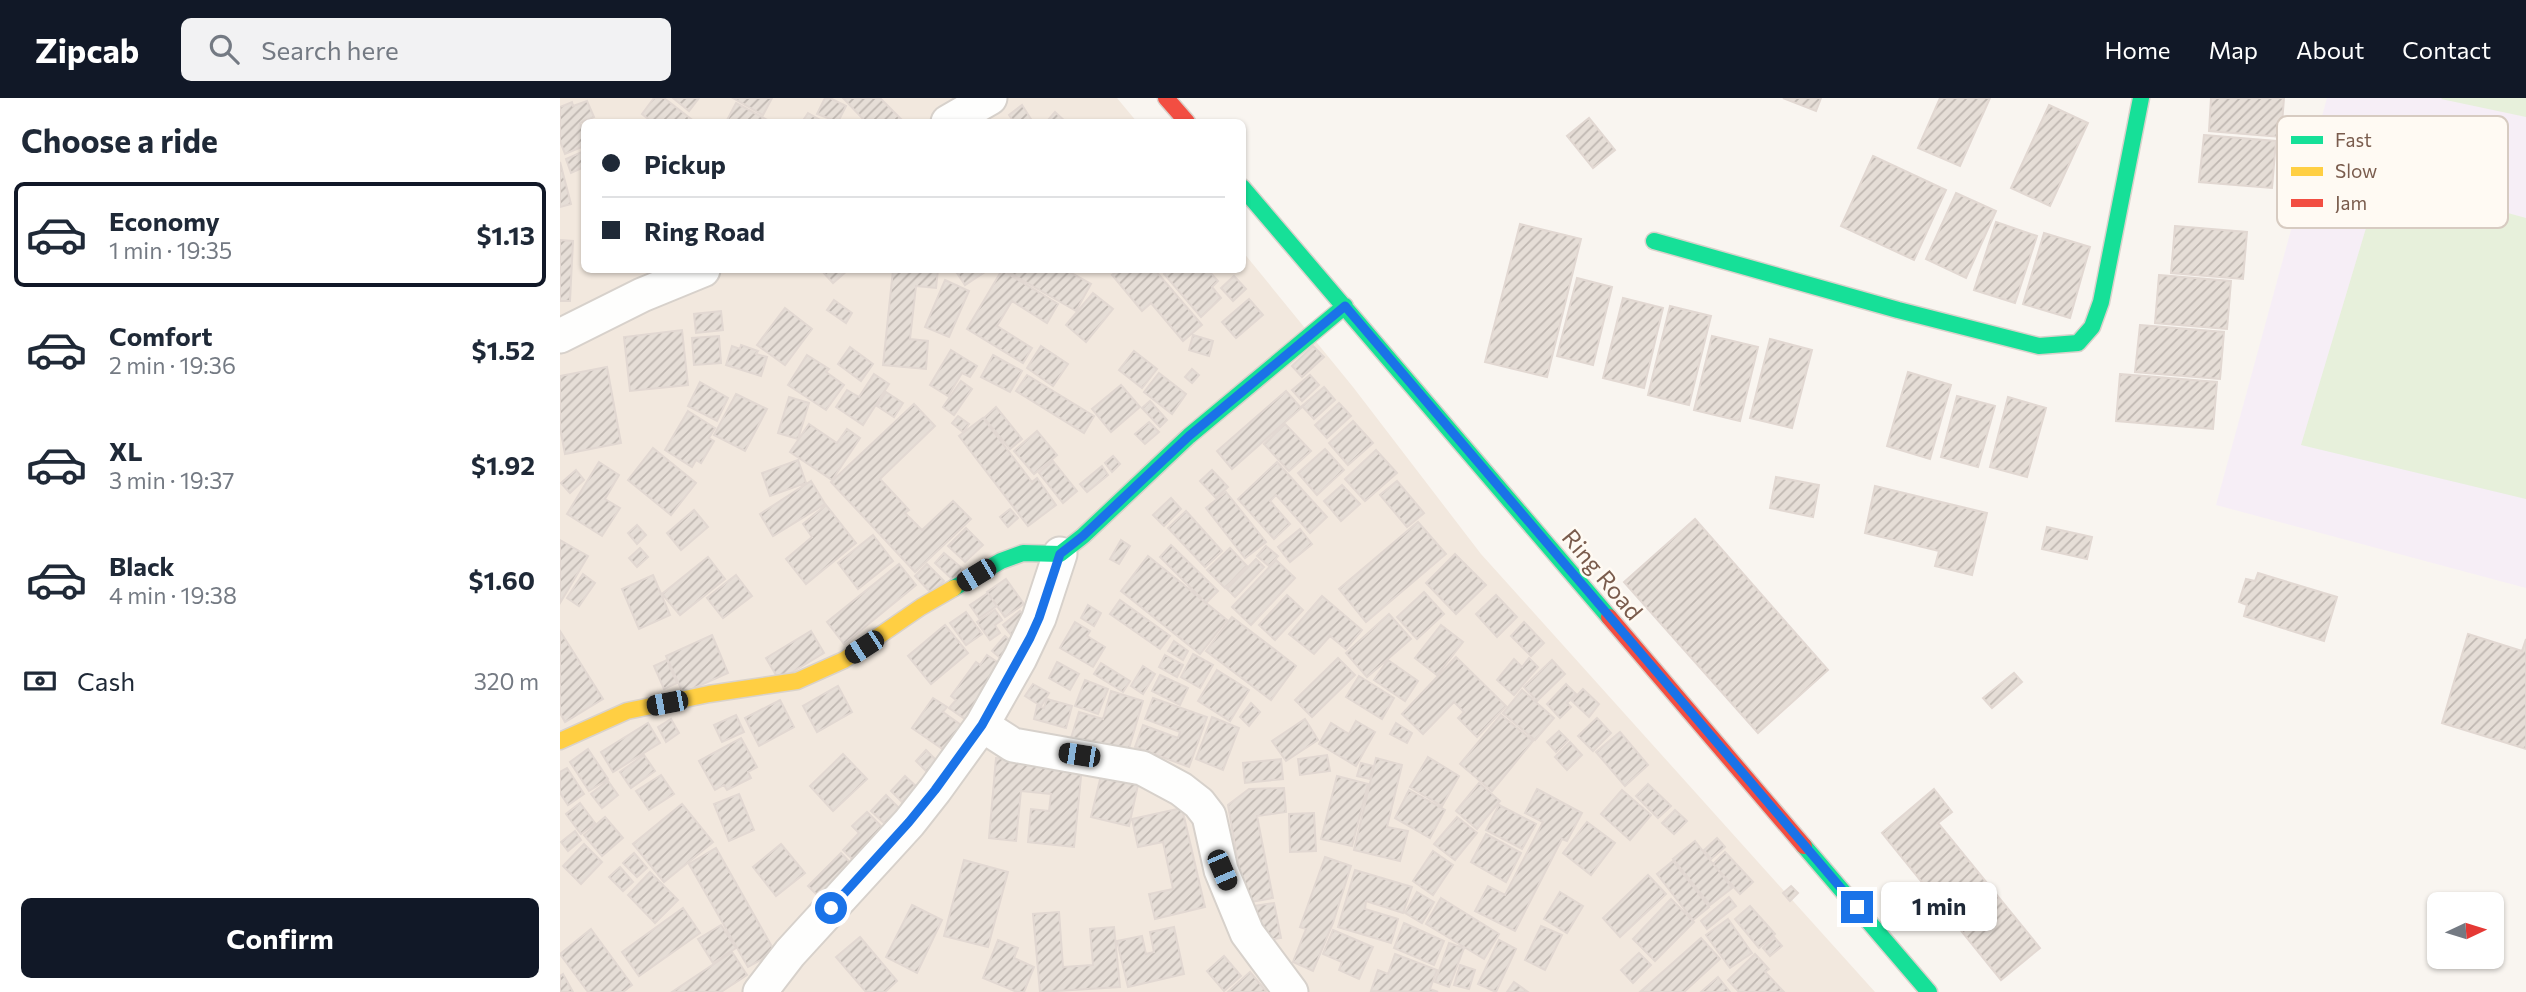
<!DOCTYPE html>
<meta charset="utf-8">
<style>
body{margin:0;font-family:Commissioner,sans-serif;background:#f2f2f3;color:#1f2937;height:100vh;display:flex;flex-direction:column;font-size:26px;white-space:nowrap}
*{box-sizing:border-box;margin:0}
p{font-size:23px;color:#747a83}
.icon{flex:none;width:38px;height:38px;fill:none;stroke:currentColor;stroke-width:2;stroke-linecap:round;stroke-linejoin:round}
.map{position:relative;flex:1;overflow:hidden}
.details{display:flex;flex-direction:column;background:#fff;width:560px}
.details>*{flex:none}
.guide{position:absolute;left:21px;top:21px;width:665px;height:154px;border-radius:10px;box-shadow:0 2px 5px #0004;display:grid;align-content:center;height:154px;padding:0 21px;background:#fff}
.needle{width:46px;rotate:86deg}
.controls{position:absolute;left:1867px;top:794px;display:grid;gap:14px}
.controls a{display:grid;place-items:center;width:77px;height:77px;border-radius:10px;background:#fff;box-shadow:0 2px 5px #0004;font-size:35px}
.end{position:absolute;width:32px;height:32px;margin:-16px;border:9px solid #1a73e8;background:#fff;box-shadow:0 0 0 4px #fff}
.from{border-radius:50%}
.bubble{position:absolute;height:49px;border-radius:10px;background:#fff;box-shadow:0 2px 5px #0004;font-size:23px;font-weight:700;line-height:49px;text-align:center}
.car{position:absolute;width:21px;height:42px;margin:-21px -10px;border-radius:9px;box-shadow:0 0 5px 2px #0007;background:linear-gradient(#222 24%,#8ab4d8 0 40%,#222 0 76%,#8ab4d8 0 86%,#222 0)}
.guide b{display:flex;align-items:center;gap:24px;height:66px;font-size:26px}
.guide b+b{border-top:2px solid #e0e1e3}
.guide i{width:18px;height:18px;background:#1f2937}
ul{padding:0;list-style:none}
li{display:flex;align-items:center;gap:21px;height:105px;margin:0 14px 10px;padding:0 7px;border:4px solid transparent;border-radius:10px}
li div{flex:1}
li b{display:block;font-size:26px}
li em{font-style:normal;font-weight:700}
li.on{border-color:#111827}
li>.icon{width:63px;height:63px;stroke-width:1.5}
h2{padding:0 21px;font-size:32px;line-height:84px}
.pay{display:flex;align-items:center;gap:18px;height:77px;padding:0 21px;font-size:26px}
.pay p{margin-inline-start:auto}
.button{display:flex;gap:14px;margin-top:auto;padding:14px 21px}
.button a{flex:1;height:80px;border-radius:10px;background:#111827;color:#fff;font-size:28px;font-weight:700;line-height:80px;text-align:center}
header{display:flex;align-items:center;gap:42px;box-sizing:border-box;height:98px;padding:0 35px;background:#111827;color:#fff}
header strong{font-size:33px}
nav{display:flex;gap:38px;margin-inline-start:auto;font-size:24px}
.search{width:490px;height:63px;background:#f2f2f3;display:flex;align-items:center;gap:18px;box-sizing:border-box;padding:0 24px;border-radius:10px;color:#747a83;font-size:26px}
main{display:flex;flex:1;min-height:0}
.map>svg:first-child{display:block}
.residential{fill:#f2e8de}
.education{fill:#f6eef6}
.garden{fill:#e7f0db}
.building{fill:url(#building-hatch);stroke:#e2d8d2;stroke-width:2}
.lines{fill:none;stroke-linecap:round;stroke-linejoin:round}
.street-casing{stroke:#d7d1cb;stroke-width:37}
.fast-casing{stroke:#d9d2cb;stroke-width:19}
.slow-casing{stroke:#d9d2cb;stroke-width:19}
.jam-casing{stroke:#d9d2cb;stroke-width:19}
.street{stroke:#fefefd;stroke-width:33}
.fast{stroke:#16e098;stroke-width:16}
.slow{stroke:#ffcf43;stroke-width:16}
.jam{stroke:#f24e42;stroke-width:16}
.route{stroke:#1a73e8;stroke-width:9}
.labels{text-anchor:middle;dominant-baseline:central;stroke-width:5;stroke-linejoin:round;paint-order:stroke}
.street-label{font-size:24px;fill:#7a5c4d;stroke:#fffaf3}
.key{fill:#fffaf3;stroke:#d7cbc1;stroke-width:2}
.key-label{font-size:19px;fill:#7a5c4d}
</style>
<header>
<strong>Zipcab</strong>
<div class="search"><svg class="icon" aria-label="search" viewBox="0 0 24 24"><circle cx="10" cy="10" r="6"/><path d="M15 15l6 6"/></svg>Search here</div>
<nav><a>Home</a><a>Map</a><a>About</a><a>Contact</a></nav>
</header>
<main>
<section class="details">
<h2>Choose a ride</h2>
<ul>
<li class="on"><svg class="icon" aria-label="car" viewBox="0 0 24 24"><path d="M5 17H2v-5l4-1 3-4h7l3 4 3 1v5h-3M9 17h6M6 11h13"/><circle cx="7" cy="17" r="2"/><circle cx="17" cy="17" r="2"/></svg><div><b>Economy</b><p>1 min · 19:35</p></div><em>$1.13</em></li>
<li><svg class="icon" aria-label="car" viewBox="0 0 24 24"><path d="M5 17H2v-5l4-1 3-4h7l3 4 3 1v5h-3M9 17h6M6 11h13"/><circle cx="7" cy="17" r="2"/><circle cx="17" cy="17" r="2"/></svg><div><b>Comfort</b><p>2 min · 19:36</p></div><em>$1.52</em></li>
<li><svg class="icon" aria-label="car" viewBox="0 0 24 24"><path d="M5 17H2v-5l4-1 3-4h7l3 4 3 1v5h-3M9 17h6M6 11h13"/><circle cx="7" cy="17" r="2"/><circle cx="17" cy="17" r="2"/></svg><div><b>XL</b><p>3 min · 19:37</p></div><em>$1.92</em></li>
<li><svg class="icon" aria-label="car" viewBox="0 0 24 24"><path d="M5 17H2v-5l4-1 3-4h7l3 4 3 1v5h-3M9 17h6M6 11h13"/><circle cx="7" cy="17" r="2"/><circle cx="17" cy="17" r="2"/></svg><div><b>Black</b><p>4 min · 19:38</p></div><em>$1.60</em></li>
</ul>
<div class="pay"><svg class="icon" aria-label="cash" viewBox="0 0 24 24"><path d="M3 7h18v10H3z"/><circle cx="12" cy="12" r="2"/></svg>Cash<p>320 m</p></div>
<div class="button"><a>Confirm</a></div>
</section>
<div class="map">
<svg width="1966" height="894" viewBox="0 0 1966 894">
<defs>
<pattern id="building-hatch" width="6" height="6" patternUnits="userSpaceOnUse" patternTransform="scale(1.75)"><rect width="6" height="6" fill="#e6ded7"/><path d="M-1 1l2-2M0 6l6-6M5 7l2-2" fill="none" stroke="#bfb7b1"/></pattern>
</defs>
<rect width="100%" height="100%" fill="#f9f5f0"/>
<path class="residential" d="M0 0H557L577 24H24V172H682L683 154 793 289 921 456 1315 894H0Z"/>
<path class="education" d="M1767 0H1966V490L1656 407Z"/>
<path class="garden" d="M1966 0V19L1881 1 1882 0Z
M1821 80 1966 120V401L1741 347Z"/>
<path class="building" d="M94 0H104L135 24H92L82 16Z
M113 0H139L129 13Z
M173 0H212L203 17Z
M265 0H270L286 8 278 24 257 16Z
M283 0H320L342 22 340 24H301L304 22Z
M1223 0H1261L1256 13Z
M1380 0H1430L1400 68 1358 50Z
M1651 0H1724L1721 39 1649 33Z
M27 3 34 19 20 25 24 35V48L5 56 0 43V9L12 4 13 8Z
M176 5 211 24H166Z
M462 7 471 21 465 24H454L449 17Z
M1489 7 1528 25 1490 108 1451 90Z
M495 14 506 24 487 23Z
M248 15 260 22 259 24H242Z
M1029 20 1055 52 1033 70 1007 38Z
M1644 37 1716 43 1712 90 1639 84Z
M24 53V69L11 75 6 61Z
M1313 58 1386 92 1354 162 1281 128Z
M0 64 11 106 0 109Z
M1396 95 1436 113 1406 180 1366 161Z
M1436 124 1477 138 1455 205 1414 192Z
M960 126 1021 141 987 279 925 264Z
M1615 128 1687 134 1683 181 1611 175Z
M1484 135 1530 149 1510 220 1463 206Z
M0 142 13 143 10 203H0Z
M261 172H288L273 185Z
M333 172H378L376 190 356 188 350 241 368 243 366 271 323 267Z
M395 172H428L405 187Z
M442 172 498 206 487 225 452 203 437 228 472 250 463 265 407 231Z
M445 172H506L531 186 516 213Z
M558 172H595L642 227 623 243 591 205 582 213 552 177Z
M609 172H648L658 183 652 189 661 200 641 219 604 176Z
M1599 177 1671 183 1667 231 1595 225Z
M674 178 686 191 673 203 661 190Z
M1017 180 1052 189 1033 267 997 258Z
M385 182 409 193 389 239 365 229Z
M533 195 553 211 526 244 506 227Z
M1063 200 1103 210 1084 290 1043 280Z
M689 201 703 217 676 240 662 224Z
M274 202 292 215 286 225 267 212Z
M1110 208 1151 218 1129 307 1088 297Z
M225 210 252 231 225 267 197 247Z
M161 213 163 232 136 235 134 216Z
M1580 227 1664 234 1660 281 1575 274Z
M122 232 128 287 70 293 64 239Z
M633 237 653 243 649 258 629 252Z
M159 238 161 265 134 267 132 240Z
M1152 238 1198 249 1180 323 1134 312Z
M1210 241 1252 252 1232 330 1190 320Z
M181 247 198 253 196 256 207 259 201 278 166 267 172 248 180 251Z
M481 248 508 266 493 288 467 270Z
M753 248 764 259 742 279 732 268Z
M290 249 313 266 301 283 278 266Z
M391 252 417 268 410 279 402 275 388 298 370 287Z
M574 253 597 271 582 290 559 272Z
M247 257 269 271 266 274 284 287 266 312 228 287Z
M433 257 462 273 450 294 421 279Z
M47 269 61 345 5 356 0 330V278Z
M632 271 639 277 632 285 625 279Z
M1348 274 1391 287 1370 361 1327 348Z
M599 275 626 296 612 316 584 294Z
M314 276 329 286 303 327 276 309 287 292 299 299Z
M1560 276 1657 284 1653 331 1556 323Z
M467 277 534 318 524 335 456 293Z
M750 277 759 287 742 303 732 292Z
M401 283 412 291 394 317 383 309Z
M140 284 168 300 157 323 128 308Z
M561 287 580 309 551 334 532 311Z
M764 289 775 302 754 321 742 308Z
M726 293 741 310 672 371 657 353Z
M326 294 343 305 334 319 317 308Z
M176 296 207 311 185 353 154 337Z
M1397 298 1435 308 1418 369 1381 359Z
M229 299 249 305 238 341 218 335Z
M1448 299 1486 310 1467 379 1430 369Z
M590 303 607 322 600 329 582 310Z
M779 305 791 318 767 340 755 327Z
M354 306 375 328 320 381 349 412 345 415 362 432 393 403 411 421 355 474 271 384Z
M436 309 462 341 450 351 424 320Z
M128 313 155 330 149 340 154 343 141 365 136 362 132 369 105 352Z
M398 318 409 326 403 334 392 325Z
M423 320 472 384 477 380 496 407 468 428 399 338Z
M793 323 813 345 788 367 769 345Z
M589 324 599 334 585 346 575 336Z
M249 326 277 345 287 331 300 340 272 382 230 354Z
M725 326 751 353 729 373 704 346Z
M477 333 497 357 474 376 454 353Z
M93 350 136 385 111 417 68 382Z
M765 351 784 372 757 397 738 375Z
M816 352 837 375 805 403 785 381Z
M553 358 560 366 552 374 545 365Z
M238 362 246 385 210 398 202 375Z
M493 363 517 393 503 405 479 375Z
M39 364 59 377 45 401 60 410 42 438 7 416Z
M717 364 767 419 750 435 716 397 710 403 730 426 714 441 678 401Z
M542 368 548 377 527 394 520 386Z
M16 372 24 382 10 395 1 385Z
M652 372 668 389 656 400 640 383Z
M1216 379 1259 387 1253 419 1210 410Z
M251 383 265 406 213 438 200 416Z
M837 383 864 415 847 429 820 397Z
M782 387 800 406 781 423 764 403Z
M1315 388 1427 415 1412 477 1375 468 1379 453 1305 435Z
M666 394 706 444 685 460 646 410Z
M611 400 621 411 604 428 593 417Z
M266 407 296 445 246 486 226 461 252 439 243 426Z
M450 411 458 420 448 429 440 419Z
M134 412 148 429 121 452 107 435Z
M626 413 662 453 645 469 608 430Z
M1135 421 1268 572 1198 635 1064 484Z
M858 424 886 456 806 524 779 491Z
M77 427 86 437 77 446 68 435Z
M1487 429 1532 439 1527 461 1482 451Z
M406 430 423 447 405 464 388 448Z
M740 431 752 446 730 464 718 449Z
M313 437 333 463 298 491 278 465Z
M0 442 28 458 0 505Z
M561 442 570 448 559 466 550 461Z
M611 447 658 493 646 505 600 459Z
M706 448 718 458 709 468 697 458Z
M80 450 88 459 77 469 69 460Z
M670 450 687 468 665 490 647 472Z
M384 455 403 471 393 482 375 465Z
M895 456 926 487 896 516 866 485Z
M588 458 667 522 640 556 561 493Z
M148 459 165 481 120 517 102 496Z
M696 461 704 469 675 499 667 491Z
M716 462 735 480 691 527 672 509Z
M339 466 356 487 284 546 267 524Z
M367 466 384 483 371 495 355 478Z
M1698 475 1777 499 1764 543 1684 518 1687 507 1679 504 1686 481 1695 483Z
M23 476 35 485 19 508 7 500Z
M93 477 110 517 79 531 62 491Z
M176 477 192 498 163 520 147 500Z
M446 481 464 506 445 519 427 494Z
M864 494 884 516 857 541 837 519Z
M428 495 437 508 419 520 410 507Z
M727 497 743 512 715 542 699 527Z
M936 497 957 519 937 539 916 516Z
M762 498 802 532 786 551 770 538 754 556 729 536Z
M560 502 610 538 600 551 550 516Z
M528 507 541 515 534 528 521 520Z
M435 512 442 522 435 527 440 535 430 542 417 524Z
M460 513 467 521 456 543 443 527Z
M406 514 422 536 406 547 390 525Z
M829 516 851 541 807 579 786 555Z
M672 519 736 568 711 602 646 553Z
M515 524 530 533 527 538 545 549 533 569 500 550Z
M964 524 984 545 971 558 951 538Z
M385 527 408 555 371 586 348 558Z
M881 527 903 544 877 577 855 560Z
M0 533 43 601 5 624 0 615Z
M251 533 264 555 219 582 206 560Z
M1908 536 1962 553 1966 541V651L1882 625Z
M152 537 168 575 123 595 106 558Z
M445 538 458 549 445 564 432 553Z
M614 543 628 553 623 562 608 553Z
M633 556 653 567 640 590 621 579Z
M427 557 446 570 408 623 389 610 396 602 391 598 416 564 420 567Z
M605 557 623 567 617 579 599 569Z
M896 559 946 608 917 639 898 620 904 614 894 604 863 636 842 616Z
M778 560 795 577 752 619 735 602Z
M969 560 978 569 954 597 937 582 954 561 962 569Z
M107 562 117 585 104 591 94 568Z
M828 562 858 583 845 603 814 582Z
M992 562 1005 576 977 603 964 589Z
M497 564 519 576 510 592 489 580Z
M541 565 570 583 563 594 534 576Z
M583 568 595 576 583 596 571 588Z
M657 572 689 592 670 623 638 603Z
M1454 575 1462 584 1432 610 1423 600Z
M600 577 628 590 620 607 592 593Z
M799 578 834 600 822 621 786 599Z
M525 582 548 591 538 616 515 608Z
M473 586 489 595 481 608 465 598Z
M1006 586 1016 596 1007 605 1011 609 1000 620 987 606Z
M278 588 292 614 257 634 243 608Z
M1023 591 1039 606 1029 619 1012 603Z
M962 592 994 620 975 642 943 615Z
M551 593 583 603 567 657 511 640 519 614 543 621Z
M373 600 387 609 383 614 401 627 384 652 352 630Z
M593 600 647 619 629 669 575 649 583 627 618 640 620 634 585 621Z
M487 601 512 608 506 630 474 621 477 608 484 610Z
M220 602 234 629 199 648 185 620Z
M691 605 700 614 689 628 680 619Z
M176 617 184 634 162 644 154 627Z
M941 617 973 643 932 693 900 666Z
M652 619 679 630 663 672 636 661Z
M1037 620 1051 635 1033 653 1018 638Z
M111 621 119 635 106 644 98 629Z
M745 621 758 642 726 663 712 643Z
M796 623 815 634 796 668 759 646 771 625 789 636Z
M88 625 100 645 53 674 41 654Z
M836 625 852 635 847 645 830 636Z
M999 633 1008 642 996 654 987 644Z
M1060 634 1088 667 1065 688 1036 654Z
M181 640 197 669 188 674 191 680 167 692 164 687 155 692 139 663Z
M1010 644 1022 657 1007 672 995 659Z
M28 651 48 681 29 693 10 664Z
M366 652 379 665 369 676 356 663Z
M283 656 307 681 273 713 250 688Z
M84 657 95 673 71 690 60 674Z
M767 657 770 673 740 677 738 661Z
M868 659 899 678 882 708 850 689Z
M436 660 522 669 514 749 468 744 471 711 489 713 491 696 461 693 456 743 429 740Z
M816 660 842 667 827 729 848 733 840 763 794 752Z
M721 661 723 681 685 685 683 665Z
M801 665 813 668 810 681 797 678Z
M543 669 580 678 569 728 531 719Z
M7 670 24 696 8 707 0 695V674Z
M101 677 114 696 89 712 76 693Z
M345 678 357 689 342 704 331 693Z
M777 678 808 686 792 748 761 741Z
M48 683 58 697 42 710 31 696Z
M919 685 940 703 917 731 896 713Z
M1088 686 1111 708 1098 720 1076 698Z
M724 690 726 714 697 718 713 800 685 805 668 707 689 691Z
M977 691 1022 715 1007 743 1002 741 955 833 915 813 928 788 945 797 983 724 965 715Z
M1374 691 1392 714 1378 725 1480 850 1441 882 1322 735Z
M849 692 885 712 870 740 835 720Z
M1062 692 1091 717 1070 742 1041 716Z
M179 696 194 732 169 743 154 706Z
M326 697 340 711 325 726 311 713Z
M20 705 35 725 21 736 6 716Z
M122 706 153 744 104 784 73 746Z
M939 707 976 726 962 751 926 732Z
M622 710 645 809 595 821 589 796 613 791 603 744 578 749 572 721Z
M1115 712 1127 723 1114 736 1102 725Z
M307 714 332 739 301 770 283 752 299 735 292 728Z
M754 715 756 753 730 754 729 716Z
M45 719 63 740 42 758 24 737Z
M897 719 917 735 895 762 874 746Z
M1027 724 1055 745 1031 777 1003 755Z
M15 733 21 742 8 753 1 744Z
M926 736 961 755 946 784 911 764Z
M1157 740 1165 749 1151 761 1144 752Z
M1135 743 1172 790 1150 807 1113 761Z
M24 746 42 764 21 786 3 768Z
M221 746 245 775 216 798 193 769Z
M156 750 215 854 188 869 129 766Z
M873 753 893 767 873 797 853 783Z
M1165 754 1193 784 1180 796 1153 766Z
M74 755 87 770 77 779 63 765Z
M281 755 299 774 267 807 248 788Z
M765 759 791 768 773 825 753 873 733 864 746 831 740 829Z
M404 762 448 774 428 849 384 838Z
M1113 763 1149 809 1133 822 1097 776Z
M60 769 73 784 63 793 49 779Z
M795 772 852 789 843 815 806 803 805 811 838 821 831 845 778 829Z
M90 774 118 802 95 825 68 797Z
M1088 777 1106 796 1060 839 1043 820Z
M1231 788 1238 795 1230 803 1223 795Z
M857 794 874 804 862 825 845 815Z
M1000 794 1023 808 1007 835 984 821Z
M1169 799 1176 808 1147 831 1141 823Z
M881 800 939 836 924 861 866 826Z
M1111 801 1134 824 1095 863 1073 841Z
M714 805 721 840 699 843 693 808Z
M352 807 382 822 357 875 326 859Z
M1190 808 1215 836 1199 850 1175 821Z
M123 810 140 835 79 878 62 854Z
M499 814 503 869 533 867 530 831 554 829 560 889 480 894 473 816Z
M1168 821 1192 855 1170 870 1146 837Z
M844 825 884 843 874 867 834 850Z
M161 827 176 850 153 865 138 841Z
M981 828 1002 837 985 872 965 862Z
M614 829 624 876 568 889 557 843 582 838 586 856 594 854 590 834Z
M31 831 72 887 63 894H28L0 856Z
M773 832 813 849 799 881 779 872 782 864 763 856Z
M300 839 337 883 325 894H306L276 859Z
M1214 839 1222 848 1210 858 1203 850Z
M1141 840 1160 861 1124 894H1080Z
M438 842 458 850 454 860 474 869 464 894H457L423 880Z
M939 842 956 851 936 894 918 886Z
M889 845 904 850 889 889 875 884Z
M172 854 187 877 161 894H112Z
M1079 855 1091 867 1073 885 1061 872Z
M835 856 877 872 870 891 878 894 811 893 818 872 828 876Z
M1195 856 1209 871 1205 874 1224 894H1179L1168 882Z
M664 858 681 878 664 893 647 873Z
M900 867 915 872 909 891 894 887Z
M690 874 706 893 705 894H668Z
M3 876 13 894H0V878Z
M1158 879 1170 894H1141Z
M954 884 968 894H947Z"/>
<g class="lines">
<g class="street-casing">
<path id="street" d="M388 24 430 0
M0 238 82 197 143 172
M422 627 453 647 582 670 621 691 639 705 649 718 661 772 687 835 731 894
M200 894 230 855 349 725 375 692 422 627 460 560 479 520 500 456"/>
</g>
<g class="fast-casing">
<path id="fast" d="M682 89 1049 519
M1094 143 1338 212 1479 248 1518 245 1532 229 1541 204 1581 0
M394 490 441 463 463 455 500 456 523 438 629 338 785 208
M1244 748 1369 894"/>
</g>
<g class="slow-casing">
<path id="slow" d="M0 643 67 613 149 596 237 583 284 562 361 509 394 490"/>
</g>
<g class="jam-casing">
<path id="jam" d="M606 0 627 24
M1049 519 1244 748"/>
</g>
<use href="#street" class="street"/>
<use href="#fast" class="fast"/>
<use href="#slow" class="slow"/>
<use href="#jam" class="jam"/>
</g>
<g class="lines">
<path class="route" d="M271 810 349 724 375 692 422 627 470 540 479 520 500 456 523 438 629 338 785 208 1297 809"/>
</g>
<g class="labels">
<g class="street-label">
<text transform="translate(1043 476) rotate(50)">Ring Road</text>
</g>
</g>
<rect x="1717" y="18" width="231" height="112" rx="10" class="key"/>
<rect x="1731" y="38" width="32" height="8" fill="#16e098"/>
<rect x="1731" y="69" width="32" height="9" fill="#ffcf43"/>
<rect x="1731" y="101" width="32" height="8" fill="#f24e42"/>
<g class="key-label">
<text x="1775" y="49">Fast</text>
<text x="1775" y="80">Slow</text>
<text x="1775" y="112">Jam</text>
</g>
</svg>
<div class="controls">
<a><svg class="needle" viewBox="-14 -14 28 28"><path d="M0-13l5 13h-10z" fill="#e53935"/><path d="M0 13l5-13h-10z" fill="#747a83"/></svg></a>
</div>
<i class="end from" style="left:271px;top:810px"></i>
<i class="end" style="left:1297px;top:809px"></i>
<div class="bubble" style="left:1321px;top:784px;width:116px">1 min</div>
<i class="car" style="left:416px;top:477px;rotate:239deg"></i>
<i class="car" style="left:304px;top:549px;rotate:237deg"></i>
<i class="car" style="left:107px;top:605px;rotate:259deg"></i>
<i class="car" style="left:519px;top:657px;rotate:279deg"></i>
<i class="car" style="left:662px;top:772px;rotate:157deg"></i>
<div class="guide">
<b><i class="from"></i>Pickup</b>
<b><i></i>Ring Road</b>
</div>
</div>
</main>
